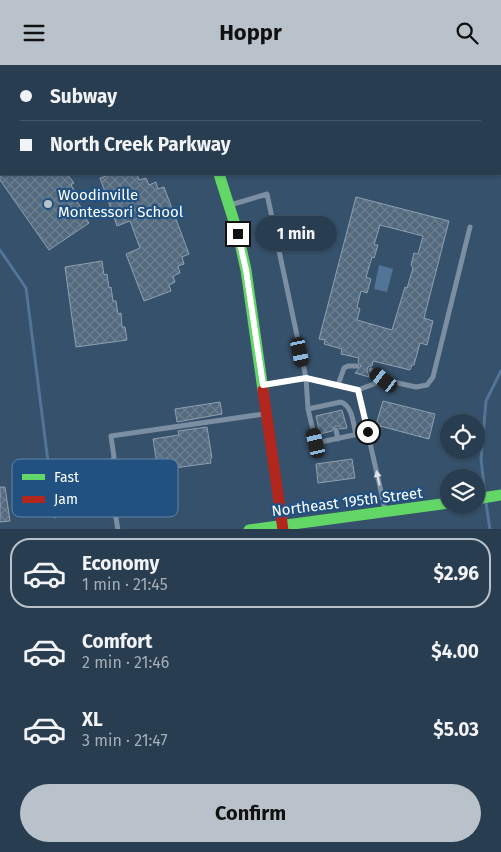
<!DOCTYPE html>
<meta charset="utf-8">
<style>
body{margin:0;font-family:"Fira Sans",sans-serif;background:#34485a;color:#f1f3f6;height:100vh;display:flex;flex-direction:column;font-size:19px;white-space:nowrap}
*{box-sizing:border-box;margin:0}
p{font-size:16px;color:#a5aeb7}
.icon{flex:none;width:28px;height:28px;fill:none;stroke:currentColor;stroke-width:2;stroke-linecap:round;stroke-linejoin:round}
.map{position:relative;height:464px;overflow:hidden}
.details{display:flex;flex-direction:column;background:#283d50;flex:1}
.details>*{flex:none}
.top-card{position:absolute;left:0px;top:0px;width:501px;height:110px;box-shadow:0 1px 4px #0004,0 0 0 1px #445667;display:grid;align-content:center;height:110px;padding:0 20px;background:#283d50}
.controls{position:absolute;left:440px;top:349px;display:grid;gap:10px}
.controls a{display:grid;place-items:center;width:45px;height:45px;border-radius:50%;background:#283d50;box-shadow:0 1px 4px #0004,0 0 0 1px #445667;font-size:25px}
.end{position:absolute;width:22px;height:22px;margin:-11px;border:6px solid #fff;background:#111;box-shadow:0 0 0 2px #111}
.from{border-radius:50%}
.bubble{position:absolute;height:35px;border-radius:18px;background:#283d50;box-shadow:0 1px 4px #0004,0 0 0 1px #445667;font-size:16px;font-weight:700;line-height:35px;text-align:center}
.car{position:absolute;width:15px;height:30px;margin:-15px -8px;border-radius:6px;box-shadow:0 0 4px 1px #0007;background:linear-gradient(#222 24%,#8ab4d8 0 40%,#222 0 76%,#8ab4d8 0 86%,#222 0)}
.top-card b{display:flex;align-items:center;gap:18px;height:48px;font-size:19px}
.top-card b+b{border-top:1px solid #445667}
.top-card i{width:12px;height:12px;background:#f1f3f6}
ul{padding:9px 0 0;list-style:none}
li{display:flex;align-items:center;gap:15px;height:70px;margin:0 10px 8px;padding:0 10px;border:2px solid transparent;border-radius:20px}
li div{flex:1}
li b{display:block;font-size:19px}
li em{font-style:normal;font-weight:700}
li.selected{border-color:#b9c2cb}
li>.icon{width:45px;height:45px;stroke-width:1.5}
.cta{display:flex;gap:10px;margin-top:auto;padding:10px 20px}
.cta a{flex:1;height:58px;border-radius:30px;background:#b9c2cb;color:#111;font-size:20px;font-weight:700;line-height:58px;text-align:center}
header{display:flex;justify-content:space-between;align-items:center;height:65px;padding:0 20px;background:#b9c2cb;color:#111;font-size:22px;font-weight:700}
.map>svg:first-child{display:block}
.green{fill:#346898}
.water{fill:#527496}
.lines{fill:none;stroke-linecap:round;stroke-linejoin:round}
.stream{stroke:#527496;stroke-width:3}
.building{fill:url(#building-cross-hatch);stroke:#8fa0b0;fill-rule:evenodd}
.lane{stroke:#7c8ea1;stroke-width:5}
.fast{stroke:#63d668;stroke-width:11}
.jam{stroke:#b3261e;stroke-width:11}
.oneway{fill:#dee3e8}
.route{stroke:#fff;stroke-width:6}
.poi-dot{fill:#b9c2cb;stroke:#205181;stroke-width:2}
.labels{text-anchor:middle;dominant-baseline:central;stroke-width:4.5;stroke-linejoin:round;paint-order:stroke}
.poi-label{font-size:15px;fill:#fff;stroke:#205181;text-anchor:start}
.street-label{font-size:15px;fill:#fff;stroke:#205181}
.key{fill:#205181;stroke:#6385a7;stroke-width:1}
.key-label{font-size:14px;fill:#fff}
</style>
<header><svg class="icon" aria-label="menu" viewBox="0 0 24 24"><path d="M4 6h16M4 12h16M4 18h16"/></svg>Hoppr<svg class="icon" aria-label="search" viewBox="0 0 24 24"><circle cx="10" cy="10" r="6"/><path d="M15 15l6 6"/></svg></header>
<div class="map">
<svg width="501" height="465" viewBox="0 0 501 465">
<defs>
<pattern id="building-cross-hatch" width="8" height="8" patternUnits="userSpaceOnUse" patternTransform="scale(1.25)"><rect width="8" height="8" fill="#53697e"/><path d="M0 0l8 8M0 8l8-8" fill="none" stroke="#6d8091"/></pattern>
</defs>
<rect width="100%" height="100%" fill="#36516b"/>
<path class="green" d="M0 0H73L1 1 0 54Z"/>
<path class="water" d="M379 200 393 204 387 227 374 224Z"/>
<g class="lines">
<path class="stream" d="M0 185 26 223 55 452
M485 429 481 394 486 336 501 306
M486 438 490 465"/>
</g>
<path class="building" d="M0 109H67L74 118 71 120 78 131 75 134 83 145 81 146 89 158 49 185 0 115Z
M112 109H137L139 115 146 113 149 120 156 117 158 124 164 122 189 189 182 192 184 199 178 201 180 208 173 211 175 217 169 220 171 226 144 236 126 189 140 183 130 156 117 161 100 113Z
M356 132 449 156 424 253 433 256 427 280 420 278 414 300H412L410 305 373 296 372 301H369L367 304 369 312 355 308 361 301 358 297 359 293 341 289 342 284 324 279 325 275 319 274ZM380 160 423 171 418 189 414 188 411 200 413 203 407 223 405 222 392 265 357 255 360 244 357 242 361 226 367 228 371 214 366 212 372 192 374 193 378 180H374Z
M102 196 104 210 107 209 109 223 111 222 113 236H116L118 249 121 248 122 262H125L127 275 76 282 65 202Z
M383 336 435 349 429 374 376 360Z
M220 337 222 349 177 357 175 344Z
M342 345 347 363 340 364 338 361H335L332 366 320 369 316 351Z
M207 362 212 393 210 394 211 398 167 404 168 415 164 416 166 431 118 438 114 406 157 400 153 374 179 370 178 366Z
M352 394 355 413 318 418 316 399Z
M0 422H5L10 456 0 457Z"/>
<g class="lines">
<path class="lane" d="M230 140 267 129 306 313 308 344 316 378 368 367
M371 305 384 315
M263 320 306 313 358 325 384 315 416 322 427 320 433 312 470 162
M338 320 344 303 348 301H357
M358 325 385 444
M308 344 341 337C353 342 353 358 356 370
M336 365 338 374
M118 465 108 406 114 392 111 371 264 349"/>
<path class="fast" d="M168 0 169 1
M219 109 238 169 246 205 263 325
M476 434 501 430
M249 465 449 438"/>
<path class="jam" d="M263 325 283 465"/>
</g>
<defs><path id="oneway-solid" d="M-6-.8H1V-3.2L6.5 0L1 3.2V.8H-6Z" transform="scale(1.25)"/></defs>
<use class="oneway" href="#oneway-solid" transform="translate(378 413) rotate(-102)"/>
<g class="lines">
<path class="route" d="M238 169 246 205 263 320 306 313 358 325 368 367"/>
</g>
<circle class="poi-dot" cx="48" cy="139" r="5"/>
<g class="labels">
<g class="poi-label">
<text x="58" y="130">Woodinville<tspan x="58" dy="17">Montessori School</tspan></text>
</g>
<g class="street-label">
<text transform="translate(347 437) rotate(-7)">Northeast 195th Street</text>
</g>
</g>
<rect x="12" y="394" width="166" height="58" rx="8" class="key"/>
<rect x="22" y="409" width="23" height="6" fill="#63d668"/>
<rect x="22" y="431" width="23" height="7" fill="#b3261e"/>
<g class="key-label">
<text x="54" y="417">Fast</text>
<text x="54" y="439">Jam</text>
</g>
</svg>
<div class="controls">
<a><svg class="icon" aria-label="locate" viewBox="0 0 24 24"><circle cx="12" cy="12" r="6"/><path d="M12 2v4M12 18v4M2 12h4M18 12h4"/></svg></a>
<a><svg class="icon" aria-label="layers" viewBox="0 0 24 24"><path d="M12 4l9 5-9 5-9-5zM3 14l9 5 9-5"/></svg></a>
</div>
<i class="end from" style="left:368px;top:367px"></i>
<i class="end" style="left:238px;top:169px"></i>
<div class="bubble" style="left:255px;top:151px;width:82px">1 min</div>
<i class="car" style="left:300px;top:287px;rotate:168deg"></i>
<i class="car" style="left:384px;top:315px;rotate:308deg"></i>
<i class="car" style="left:316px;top:378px;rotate:347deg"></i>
<div class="top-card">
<b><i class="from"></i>Subway</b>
<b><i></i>North Creek Parkway</b>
</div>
</div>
<section class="details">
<ul>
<li class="selected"><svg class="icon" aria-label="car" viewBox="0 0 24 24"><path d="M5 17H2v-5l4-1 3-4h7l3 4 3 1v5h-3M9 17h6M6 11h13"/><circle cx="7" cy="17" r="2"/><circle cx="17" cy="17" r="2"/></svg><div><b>Economy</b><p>1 min · 21:45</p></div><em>$2.96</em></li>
<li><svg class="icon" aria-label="car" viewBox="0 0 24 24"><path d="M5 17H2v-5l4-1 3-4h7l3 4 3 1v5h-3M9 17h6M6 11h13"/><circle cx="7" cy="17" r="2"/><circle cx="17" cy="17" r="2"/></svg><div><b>Comfort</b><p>2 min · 21:46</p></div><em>$4.00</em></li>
<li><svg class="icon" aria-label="car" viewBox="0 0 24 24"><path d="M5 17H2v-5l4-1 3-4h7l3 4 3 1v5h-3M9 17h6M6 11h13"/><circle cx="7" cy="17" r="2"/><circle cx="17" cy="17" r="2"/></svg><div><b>XL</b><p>3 min · 21:47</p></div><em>$5.03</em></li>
</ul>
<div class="cta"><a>Confirm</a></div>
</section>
